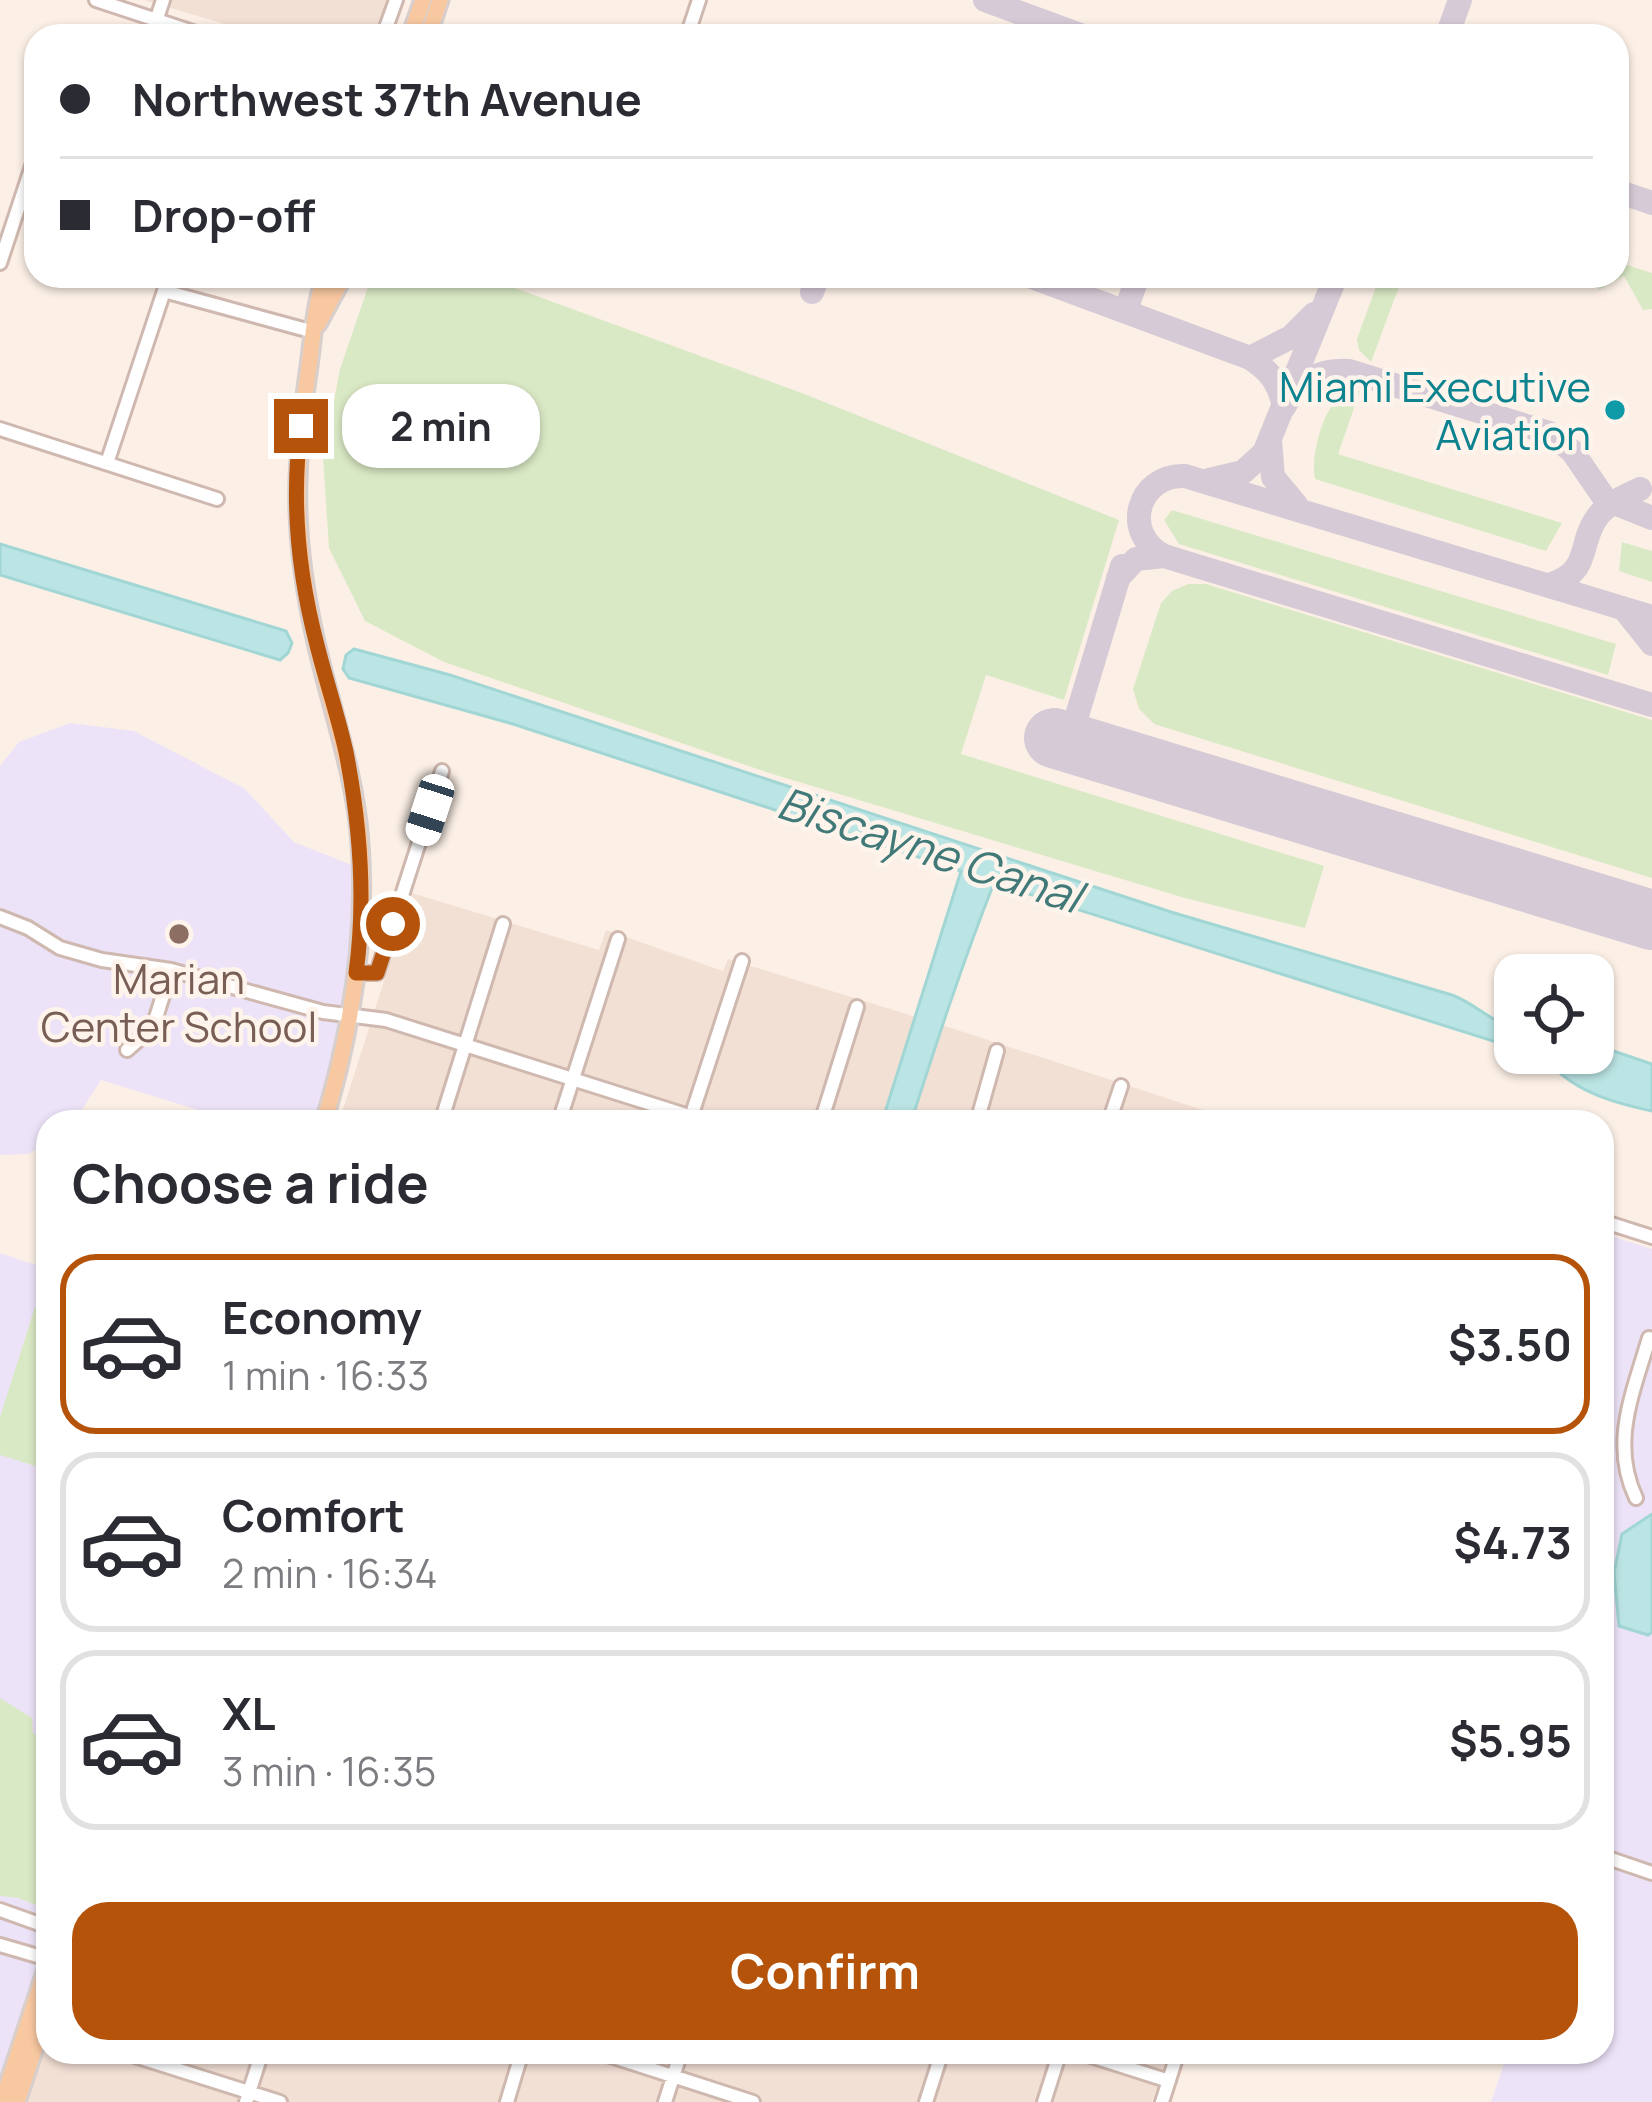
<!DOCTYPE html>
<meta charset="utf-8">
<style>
body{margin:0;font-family:Manrope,sans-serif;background:#f2f2f3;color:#2b2b33;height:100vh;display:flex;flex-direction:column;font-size:45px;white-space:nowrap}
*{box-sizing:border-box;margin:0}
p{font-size:39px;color:#7c7c81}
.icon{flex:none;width:66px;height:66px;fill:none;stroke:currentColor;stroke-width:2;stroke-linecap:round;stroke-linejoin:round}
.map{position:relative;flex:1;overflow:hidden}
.panel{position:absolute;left:36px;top:1110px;width:1578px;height:954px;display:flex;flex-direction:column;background:#fff;border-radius:36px;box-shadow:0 3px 9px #0004}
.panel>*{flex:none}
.top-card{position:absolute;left:24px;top:24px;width:1605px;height:264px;border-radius:36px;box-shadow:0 3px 9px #0004;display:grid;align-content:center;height:264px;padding:0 36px;background:#fff}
.controls{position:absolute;left:1494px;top:954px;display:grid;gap:24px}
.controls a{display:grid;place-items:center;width:120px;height:120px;border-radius:24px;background:#fff;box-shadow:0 3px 9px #0004;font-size:60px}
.end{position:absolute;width:54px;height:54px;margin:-27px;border:15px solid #b45309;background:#fff;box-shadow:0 0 0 6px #fff}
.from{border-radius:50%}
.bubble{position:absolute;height:84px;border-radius:36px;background:#fff;box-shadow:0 3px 9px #0004;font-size:39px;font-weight:700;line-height:84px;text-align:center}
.car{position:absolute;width:36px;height:72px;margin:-36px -18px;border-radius:15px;box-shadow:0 0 9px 3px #0007;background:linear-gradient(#fff 24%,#345 0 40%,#fff 0 76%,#345 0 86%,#fff 0)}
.top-card b{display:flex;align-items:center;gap:42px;height:114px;font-size:45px}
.top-card b+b{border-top:3px solid #e1e1e2}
.top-card i{width:30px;height:30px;background:#2b2b33}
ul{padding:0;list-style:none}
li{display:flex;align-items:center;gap:36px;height:180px;margin:0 24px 18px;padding:0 12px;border:6px solid #e1e1e2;border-radius:36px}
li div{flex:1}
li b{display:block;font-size:45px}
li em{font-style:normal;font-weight:700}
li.current{border-color:#b45309}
li>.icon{width:108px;height:108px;stroke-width:1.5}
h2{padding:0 36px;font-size:54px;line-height:144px}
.cta{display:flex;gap:24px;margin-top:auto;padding:24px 36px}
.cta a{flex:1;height:138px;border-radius:36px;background:#b45309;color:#fff;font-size:48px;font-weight:700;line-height:138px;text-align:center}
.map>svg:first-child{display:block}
.residential{fill:#f3e0d5}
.education{fill:#ede3f8}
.green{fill:#dae9c5}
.water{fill:#bbe5e4;stroke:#a1d6d5;stroke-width:3}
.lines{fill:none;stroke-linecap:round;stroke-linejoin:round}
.taxiway{stroke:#d6cad6;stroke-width:24}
.runway{stroke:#d6cad6;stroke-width:60}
.minor-casing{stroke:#cfb8af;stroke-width:18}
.major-casing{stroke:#d8cfcd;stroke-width:21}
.minor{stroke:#fff;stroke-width:12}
.major{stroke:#f8c8a1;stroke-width:15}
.route{stroke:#b45309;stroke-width:15}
.culture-dot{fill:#0f9aa8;stroke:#fef4ec;stroke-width:4.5}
.education-dot{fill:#8d6e63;stroke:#fef4ec;stroke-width:4.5}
.labels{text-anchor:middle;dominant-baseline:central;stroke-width:9;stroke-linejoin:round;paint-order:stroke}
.culture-label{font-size:42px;fill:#0d838f;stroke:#fef4ec;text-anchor:end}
.education-label{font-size:42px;fill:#785e54;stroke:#fef4ec}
.water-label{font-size:45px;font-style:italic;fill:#407978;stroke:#fef4ec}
</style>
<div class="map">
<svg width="1652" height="2102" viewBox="0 0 1652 2102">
<rect width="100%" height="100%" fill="#fcf0e6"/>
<path class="residential" d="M144 0H390L378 36H264Z
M412 893 599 950 606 930 723 971 728 959 916 1017 882 1122H339Z
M942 1025 1240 1122H911Z
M48 2031V2052H1168L1152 2102H25Z"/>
<path class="education" d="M70 723 134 731 245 789 294 842 359 868 358 960 324 1122H237L101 1080 74 1122H48V1144L28 1154 0 1155V766L19 742Z
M1602 1233 1652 1249V2102H1491L1508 2052H1602Z
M0 1253 48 1269V1937L0 2086Z"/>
<path class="green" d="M1618 262 1652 273V309L1643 310 1624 276 1599 290 1595 282 1600 276H1617Z
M377 276H482L807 395 1119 520 1064 700 986 675 961 754 1324 866 1305 928 1185 898 769 773 444 662 365 621 329 548 323 458 340 369 368 287Z
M1380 276H1403L1371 362 1359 350 1357 339Z
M1347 390 1360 391 1338 454 1562 523 1546 551 1315 479C1310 454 1324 403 1347 390Z
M1172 510 1616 644 1608 675 1179 544 1164 520Z
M1622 542 1652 551V582L1619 571Z
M1188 584H1206L1652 720V878L1154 724 1139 709 1133 689 1161 603 1172 591Z
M35 1307 48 1311V1470L0 1455V1417Z
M0 1698 32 1718 33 1733 48 1740V1910L18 1898 0 1896Z"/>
<path class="water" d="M0 544 286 631 292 643 288 653 280 660 0 575Z
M354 649 450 675 1171 912 1452 995C1476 1004 1491 1022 1515 1029V1048L994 883C963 961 937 1041 911 1122H882L961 871 513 724 349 678 343 669 346 655Z
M1593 1044 1652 1064V1111C1624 1105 1593 1097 1569 1080 1551 1068 1552 1060 1529 1053H1593Z
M1652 1514V1632L1648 1635 1619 1626 1614 1573 1622 1534Z"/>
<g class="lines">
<path class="taxiway" d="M985 0 1083 36
M1447 36 1460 0
M1617 191 1652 203
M1029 276 1250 358C1270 371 1279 383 1284 407
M812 292 818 276
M1132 314 1128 304 1138 276
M1250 358 1291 337 1314 314
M1284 407C1298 380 1319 369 1349 371L1549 433 1572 451 1605 499 1652 518
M1270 440 1273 477 1297 506
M1209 480 1243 472 1264 453 1336 276
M1164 556C1121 534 1137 474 1185 476L1652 617
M1118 578 1136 559 1164 556 1652 705
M1549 585C1593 572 1577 543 1598 516 1608 503 1626 496 1640 489
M1624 609 1652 644
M1069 742 1122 566"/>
<path class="runway" d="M1054 738 1652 920"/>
<g class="minor-casing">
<path id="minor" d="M96 0 205 36
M156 21 163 0
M383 36 396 0
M687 36 699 0
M0 263 36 154
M164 291 314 332
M0 429 217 499
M107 463 169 276
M0 917 28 928 60 948 102 960 171 970 323 1012 386 1020 708 1122
M356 973H377L442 771
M127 1050 153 1027 171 970
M690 1120 742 961
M441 1122 503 924
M559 1122 618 939
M821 1122 857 1007
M977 1122 997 1051
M1109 1122 1121 1086
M1602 1221 1652 1237
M1636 1498C1610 1443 1633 1393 1649 1338
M1602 1856 1652 1873
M0 1910 48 1927
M0 1945 48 1959
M122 2052 280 2102
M598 2052 753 2102
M1078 2052 1169 2081
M246 2102 262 2052
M507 2102 522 2052
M665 2102 681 2052
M926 2102 942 2052
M1044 2102 1060 2052
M1162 2102 1178 2052"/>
</g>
<g class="major-casing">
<path id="major" d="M410 36 423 0
M428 36 440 0
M318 324 344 276
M324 1122C351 1032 367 937 360 843 355 772 330 706 315 638 292 534 294 470 309 366 313 336 315 304 325 276
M2 2102 48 1963
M17 2102 48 2008"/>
</g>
<use href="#minor" class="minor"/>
<use href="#major" class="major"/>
</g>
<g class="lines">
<path class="route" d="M301 426C291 499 298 573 317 645 326 681 338 716 346 752 360 824 366 900 356 973H377L393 924"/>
</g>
<circle class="culture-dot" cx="1615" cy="410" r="12"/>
<circle class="education-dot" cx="179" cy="934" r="12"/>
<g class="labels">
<g class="culture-label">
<text x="1591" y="386">Miami Executive<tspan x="1591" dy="48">Aviation</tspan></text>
</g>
<g class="education-label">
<text x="179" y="978">Marian<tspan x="179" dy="48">Center School</tspan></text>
</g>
<g class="water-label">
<text transform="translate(930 849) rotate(18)">Biscayne Canal</text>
</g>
</g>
</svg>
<div class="controls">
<a><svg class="icon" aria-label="locate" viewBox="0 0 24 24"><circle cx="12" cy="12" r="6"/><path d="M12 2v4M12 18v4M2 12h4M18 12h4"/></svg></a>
</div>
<i class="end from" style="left:393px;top:924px"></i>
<i class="end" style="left:301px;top:426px"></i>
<div class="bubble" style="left:342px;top:384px;width:198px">2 min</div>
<i class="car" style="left:430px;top:810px;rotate:198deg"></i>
<div class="top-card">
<b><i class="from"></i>Northwest 37th Avenue</b>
<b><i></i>Drop-off</b>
</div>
<section class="panel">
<h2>Choose a ride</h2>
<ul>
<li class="current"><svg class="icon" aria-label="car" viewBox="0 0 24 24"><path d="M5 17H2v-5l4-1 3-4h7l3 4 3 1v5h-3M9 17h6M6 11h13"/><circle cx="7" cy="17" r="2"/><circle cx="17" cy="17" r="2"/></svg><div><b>Economy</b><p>1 min · 16:33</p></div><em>$3.50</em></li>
<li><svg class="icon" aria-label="car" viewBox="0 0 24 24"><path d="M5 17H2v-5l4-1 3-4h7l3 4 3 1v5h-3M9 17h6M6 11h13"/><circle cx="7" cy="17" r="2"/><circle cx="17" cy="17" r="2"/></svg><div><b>Comfort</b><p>2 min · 16:34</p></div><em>$4.73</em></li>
<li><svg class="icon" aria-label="car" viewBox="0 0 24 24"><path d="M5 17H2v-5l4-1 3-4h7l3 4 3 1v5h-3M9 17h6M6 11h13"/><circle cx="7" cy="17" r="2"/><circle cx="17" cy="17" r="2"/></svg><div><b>XL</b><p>3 min · 16:35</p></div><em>$5.95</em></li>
</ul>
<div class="cta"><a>Confirm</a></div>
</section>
</div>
